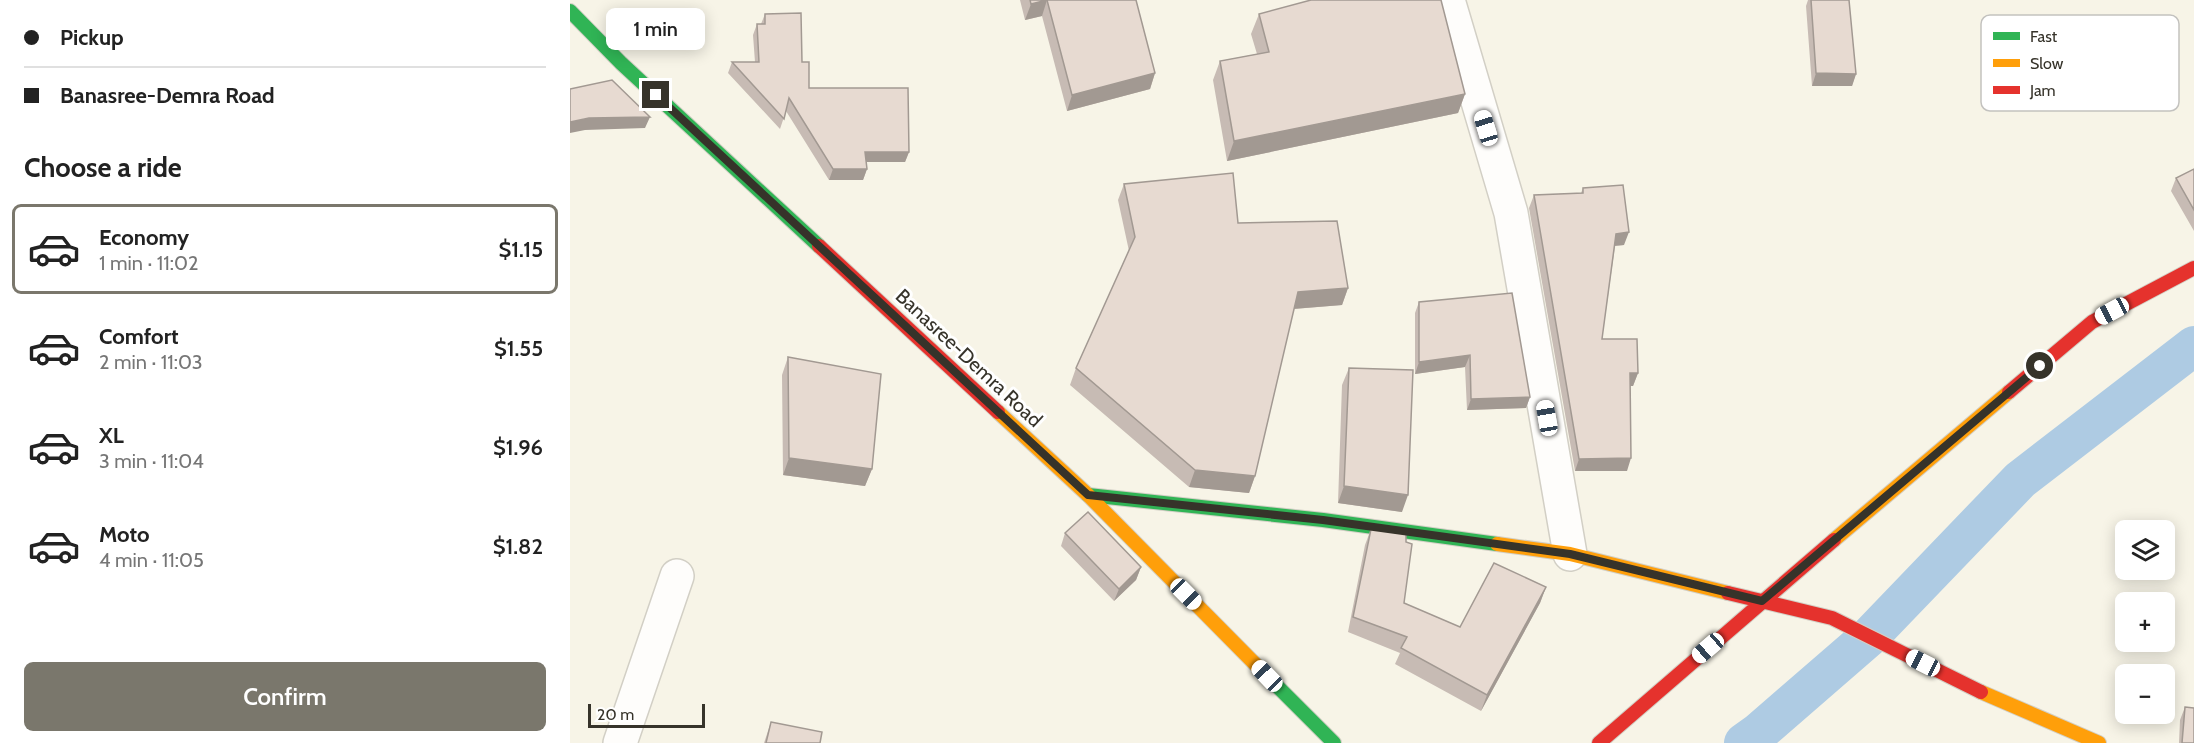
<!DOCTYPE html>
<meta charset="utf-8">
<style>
body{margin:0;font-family:Cabin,sans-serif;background:#f6f6f6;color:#222;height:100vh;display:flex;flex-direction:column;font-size:22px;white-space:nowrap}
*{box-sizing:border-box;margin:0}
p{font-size:20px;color:#767676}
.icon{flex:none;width:33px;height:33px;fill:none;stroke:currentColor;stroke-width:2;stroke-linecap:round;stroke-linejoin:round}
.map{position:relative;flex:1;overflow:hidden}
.sheet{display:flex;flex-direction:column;background:#fff;width:570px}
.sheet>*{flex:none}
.guide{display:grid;align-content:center;height:132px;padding:0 24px;background:#fff}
.buttons{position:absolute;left:1545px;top:520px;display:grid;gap:12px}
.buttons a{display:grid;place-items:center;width:60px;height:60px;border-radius:9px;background:#fff;box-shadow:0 3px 15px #0003;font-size:30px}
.scale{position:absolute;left:18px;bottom:15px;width:117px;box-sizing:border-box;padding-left:6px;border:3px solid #36332a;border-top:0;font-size:16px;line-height:21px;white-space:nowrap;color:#36332a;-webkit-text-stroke:4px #fff;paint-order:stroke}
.end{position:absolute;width:27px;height:27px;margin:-14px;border:8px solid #36332a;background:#fff;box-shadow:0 0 0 3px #fff}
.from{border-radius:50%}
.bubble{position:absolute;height:42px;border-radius:9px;background:#fff;box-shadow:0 3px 15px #0003;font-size:20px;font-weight:600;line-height:42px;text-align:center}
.car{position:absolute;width:18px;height:36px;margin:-18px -9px;border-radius:8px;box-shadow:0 0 4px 2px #0007;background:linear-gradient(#fff 24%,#345 0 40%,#fff 0 76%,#345 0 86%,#fff 0)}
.guide b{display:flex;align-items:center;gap:21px;height:57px;font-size:22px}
.guide b+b{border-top:2px solid #e0e0e0}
.guide i{width:15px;height:15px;background:#222}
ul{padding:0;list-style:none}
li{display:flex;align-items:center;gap:18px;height:90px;margin:0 12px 9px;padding:0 12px;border:3px solid transparent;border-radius:9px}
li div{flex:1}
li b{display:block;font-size:22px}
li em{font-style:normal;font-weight:600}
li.current{border-color:#7a776c}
li>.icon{width:54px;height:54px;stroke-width:1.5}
h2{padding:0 24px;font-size:27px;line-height:72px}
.primary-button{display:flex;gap:12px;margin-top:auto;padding:12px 24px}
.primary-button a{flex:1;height:69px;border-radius:9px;background:#7a776c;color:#fff;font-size:24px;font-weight:600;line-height:69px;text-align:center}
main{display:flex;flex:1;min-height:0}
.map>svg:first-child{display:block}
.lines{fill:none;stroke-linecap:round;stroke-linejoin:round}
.canal{stroke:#aecbe3;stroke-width:40}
.street-casing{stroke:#d2cfc5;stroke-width:36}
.fast-casing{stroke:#d2cfc5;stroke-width:16}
.slow-casing{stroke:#d2cfc5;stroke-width:16}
.jam-casing{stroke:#d2cfc5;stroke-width:16}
.street{stroke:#fefdfb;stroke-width:33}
.fast{stroke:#30b455;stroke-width:14}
.slow{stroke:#ff9f0a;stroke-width:14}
.jam{stroke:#e5322d;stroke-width:14}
.wall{fill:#c7bbb4}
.shaded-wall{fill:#a29992}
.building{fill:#e7dad1;stroke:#a29992;stroke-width:1.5}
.route{stroke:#36332a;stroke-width:8}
.labels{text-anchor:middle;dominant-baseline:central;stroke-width:6;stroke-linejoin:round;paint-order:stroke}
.street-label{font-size:20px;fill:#36332a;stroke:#fff}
.key{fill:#fff;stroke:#c3c2bf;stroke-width:1.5}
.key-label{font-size:16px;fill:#36332a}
</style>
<main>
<section class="sheet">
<div class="guide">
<b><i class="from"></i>Pickup</b>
<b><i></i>Banasree-Demra Road</b>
</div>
<h2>Choose a ride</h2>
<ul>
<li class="current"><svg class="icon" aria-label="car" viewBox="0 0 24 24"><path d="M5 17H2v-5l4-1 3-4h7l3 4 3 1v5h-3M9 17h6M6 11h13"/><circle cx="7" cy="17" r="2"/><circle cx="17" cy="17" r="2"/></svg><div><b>Economy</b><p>1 min · 11:02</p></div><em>$1.15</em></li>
<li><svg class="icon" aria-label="car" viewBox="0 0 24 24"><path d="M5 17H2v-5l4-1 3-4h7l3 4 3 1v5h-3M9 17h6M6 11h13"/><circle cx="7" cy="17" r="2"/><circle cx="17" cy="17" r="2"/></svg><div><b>Comfort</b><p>2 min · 11:03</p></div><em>$1.55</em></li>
<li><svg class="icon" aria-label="car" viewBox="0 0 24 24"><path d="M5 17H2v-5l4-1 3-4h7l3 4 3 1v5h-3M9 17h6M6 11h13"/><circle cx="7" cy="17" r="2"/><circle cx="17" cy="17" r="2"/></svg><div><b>XL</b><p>3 min · 11:04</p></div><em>$1.96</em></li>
<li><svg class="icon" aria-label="car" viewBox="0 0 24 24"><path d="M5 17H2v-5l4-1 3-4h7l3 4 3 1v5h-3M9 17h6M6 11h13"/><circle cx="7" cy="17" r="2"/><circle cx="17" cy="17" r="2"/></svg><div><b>Moto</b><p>4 min · 11:05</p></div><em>$1.82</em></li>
</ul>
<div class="primary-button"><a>Confirm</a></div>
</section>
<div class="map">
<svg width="1624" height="743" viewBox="0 0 1624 743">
<rect width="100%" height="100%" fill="#f7f4e7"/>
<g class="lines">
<path class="canal" d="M1174 743 1188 733 1300 636 1450 480 1624 346"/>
<g class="street-casing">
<path id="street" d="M878 0 941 213 1000 554
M50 743 107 576"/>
</g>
<g class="fast-casing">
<path id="fast" d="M0 11 51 63 249 246
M518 495 753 520 927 544
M691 670 764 743"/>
</g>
<g class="slow-casing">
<path id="slow" d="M428 412 518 495 691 670
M1264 540 1439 392
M927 544 1000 554 1158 593
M1411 692 1529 743"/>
</g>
<g class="jam-casing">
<path id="jam" d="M249 246 428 412
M1439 392 1522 322 1624 268
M1158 593 1262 618 1411 692
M1029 743 1264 540"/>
</g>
<use href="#street" class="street"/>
<use href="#fast" class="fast"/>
<use href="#slow" class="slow"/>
<use href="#jam" class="jam"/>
</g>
<path class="wall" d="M450 0H566L585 73 580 89 497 111 472 16 455 20Z
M1238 0H1241L1286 74 1282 86H1242L1236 6Z
M195 14 232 62 239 88 339 152 335 162H296L297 169 293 180H259L216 111 210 129 158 73 162 62H185L183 35 187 24H191Z
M689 14 895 94 888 113 657 161 643 80 650 61 687 54 681 34Z
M1624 169V231L1601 191 1606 178Z
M554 184 668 223 778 288 772 305 724 309 685 476 679 493 619 487 500 385 506 368 559 251 548 200Z
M1013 188 1054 245 1045 246 1032 339 1068 373 1063 386H1060L1057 471H1005L959 208 964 195 1011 193Z
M849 302 960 397 956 408 897 410 895 367 845 374V313Z
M218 357 302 469 295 486 213 475 212 375Z
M779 368 832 512 768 503 772 385Z
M801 529 834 603 890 627 976 587 970 603 911 711 825 664 830 653 778 632 795 545Z
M495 533 571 567 566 580 544 601 491 546Z
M1615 707 1624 743H1609L1610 720Z
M201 722 250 743H194Z"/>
<path class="shaded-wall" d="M477 0 472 16 455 20 461 4Z
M585 73 580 89 497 111 502 95Z
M1246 73 1286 74 1282 86H1242Z
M895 94 888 113 657 161 664 141Z
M80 117 75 128 15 130 0 133V122L19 118Z
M295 152H339L335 162H291Z
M263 169H297L293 180H259Z
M1059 232 1054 245 1042 246 1046 234Z
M778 288 772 305 722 309 728 292Z
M900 355 895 367 845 374 849 362Z
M1060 373H1068L1063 386H1055Z
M960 397 956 408 897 410 901 399Z
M219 458 302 469 295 486 213 475Z
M1061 458 1057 471H1005L1009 459Z
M625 470 685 476 679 493 619 487Z
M774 486 838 495 832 512 768 503Z
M571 567 566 580 544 601 549 589Z
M976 587 970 603 911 711 917 695Z"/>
<path class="building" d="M460 0H566L585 73 502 95 477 0 461 4Z
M741 0H871L895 94 664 141 650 61 699 52 689 14Z
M1241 0H1279L1286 74 1246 73Z
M231 13 232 62H239V88H338L339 152H295L297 169H263L219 98 214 119 162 62H189L187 24H195V14Z
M42 80 80 117 19 118 0 122V89Z
M1624 169V210L1606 178Z
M663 173 668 223 767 221 778 288 728 292 685 476 625 470 506 368 565 237 554 184Z
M1053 185 1059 232 1046 234 1032 339H1067L1068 373H1060L1061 458 1009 459 964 195 1013 193V188Z
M942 293 960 397 901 399 900 355 849 362V302Z
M218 357 311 374 302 469 219 458Z
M779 368 843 370 838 495 774 486Z
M518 512 571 567 549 589 495 533Z
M801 529 836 534V542L842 544 834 603 890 627 924 563 976 587 917 695 831 648 837 637 783 617Z
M1615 707 1624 708V743H1612Z
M201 722 252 732 250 743H196Z"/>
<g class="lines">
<path class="route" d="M86 95 518 495 753 520 1000 554 1192 601 1470 366"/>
</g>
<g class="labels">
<g class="street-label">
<text transform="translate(399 358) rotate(43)">Banasree-Demra Road</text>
</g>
</g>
<rect x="1411" y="15" width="198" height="96" rx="9" class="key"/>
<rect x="1423" y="32" width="27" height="8" fill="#30b455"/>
<rect x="1423" y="59" width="27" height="8" fill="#ff9f0a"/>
<rect x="1423" y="86" width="27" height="8" fill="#e5322d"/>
<g class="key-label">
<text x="1460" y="42">Fast</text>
<text x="1460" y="69">Slow</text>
<text x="1460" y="96">Jam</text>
</g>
</svg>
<div class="buttons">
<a><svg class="icon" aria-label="layers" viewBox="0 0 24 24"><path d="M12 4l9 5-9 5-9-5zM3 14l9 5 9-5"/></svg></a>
<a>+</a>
<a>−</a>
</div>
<div class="scale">20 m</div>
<i class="end from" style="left:1470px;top:366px"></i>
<i class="end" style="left:86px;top:95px"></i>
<div class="bubble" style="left:36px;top:8px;width:99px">1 min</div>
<i class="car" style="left:916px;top:128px;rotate:343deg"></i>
<i class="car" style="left:1542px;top:311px;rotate:242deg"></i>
<i class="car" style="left:977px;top:418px;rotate:350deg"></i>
<i class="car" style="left:616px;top:594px;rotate:135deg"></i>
<i class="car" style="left:1138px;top:648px;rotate:229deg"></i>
<i class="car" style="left:1353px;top:663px;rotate:297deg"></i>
<i class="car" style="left:697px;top:676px;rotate:316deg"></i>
</div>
</main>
